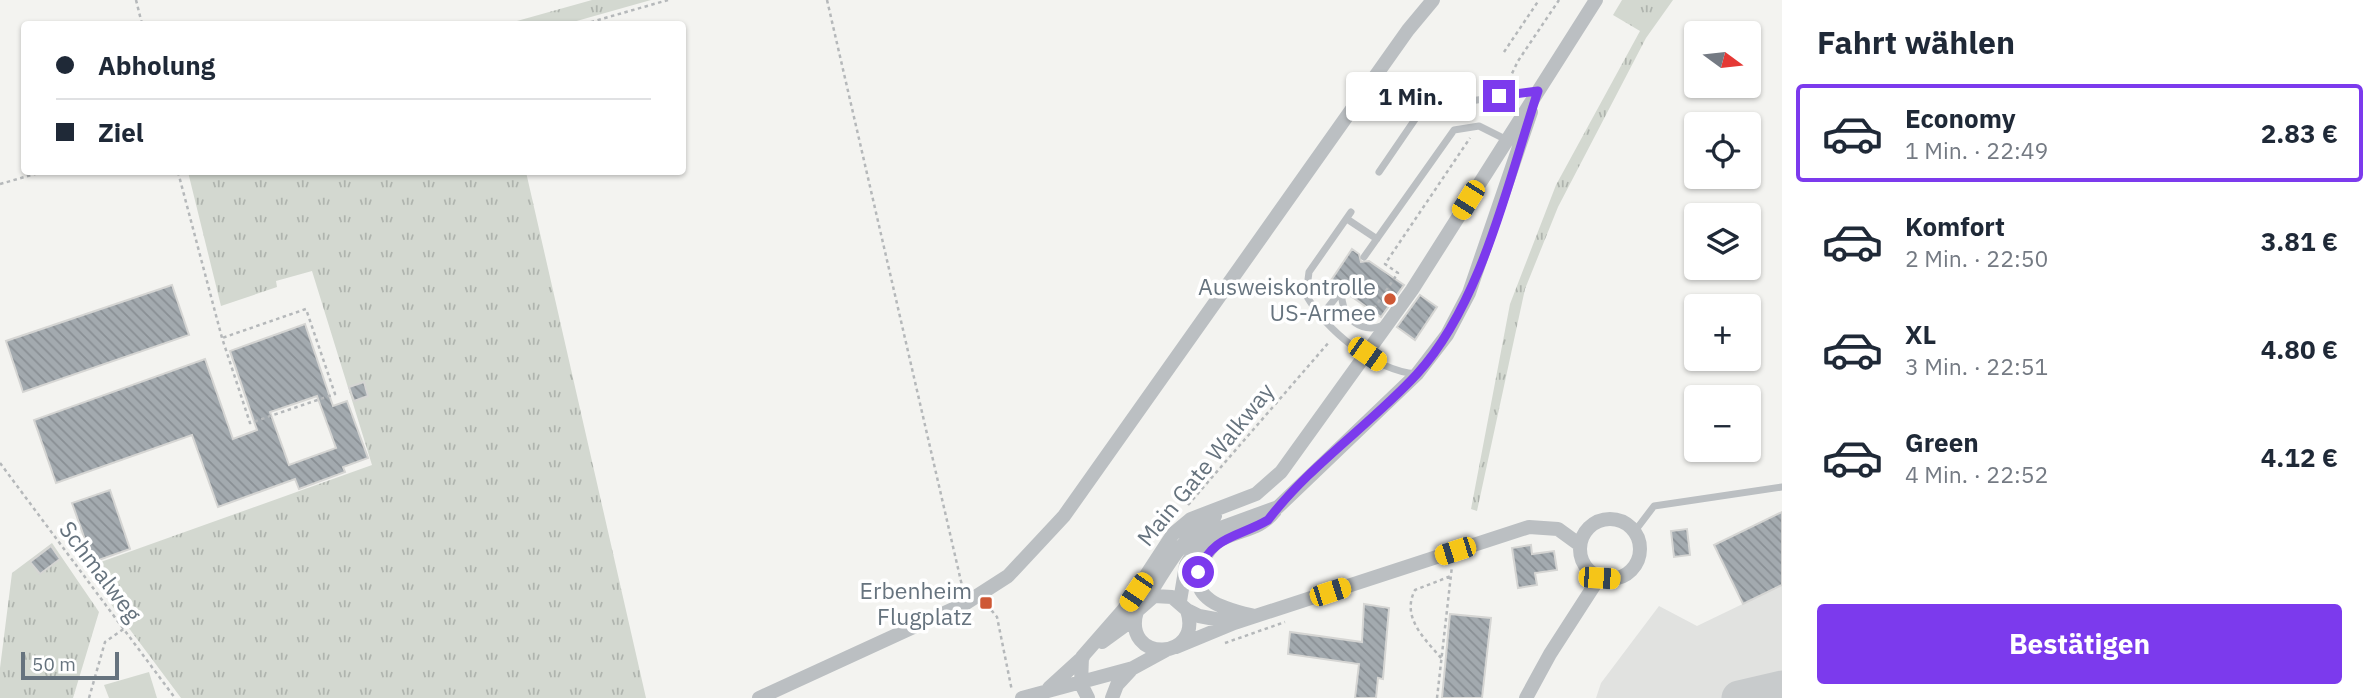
<!DOCTYPE html>
<html lang="de">
<meta charset="utf-8">
<style>
body{margin:0;font-family:"IBM Plex Sans",sans-serif;background:#f2f2f3;color:#1f2937;height:100vh;display:flex;flex-direction:column;font-size:26px;white-space:nowrap}
*{box-sizing:border-box;margin:0}
p{font-size:23px;color:#747a83}
.icon{flex:none;width:38px;height:38px;fill:none;stroke:currentColor;stroke-width:2;stroke-linecap:round;stroke-linejoin:round}
.map{position:relative;flex:1;overflow:hidden}
.details{display:flex;flex-direction:column;background:#fff;width:595px}
.details>*{flex:none}
.guide{position:absolute;left:21px;top:21px;width:665px;height:154px;border-radius:7px;box-shadow:0 2px 5px #0004;display:grid;align-content:center;height:154px;padding:0 35px;background:#fff}
.needle{width:46px;rotate:105deg}
.controls{position:absolute;left:1684px;top:21px;display:grid;gap:14px}
.controls a{display:grid;place-items:center;width:77px;height:77px;border-radius:7px;background:#fff;box-shadow:0 2px 5px #0004;font-size:35px}
.scale{position:absolute;left:21px;bottom:18px;width:98px;box-sizing:border-box;padding-left:7px;border:4px solid #66737e;border-top:0;font-size:19px;line-height:24px;white-space:nowrap;color:#66737e;-webkit-text-stroke:5px #fff;paint-order:stroke}
.end{position:absolute;width:32px;height:32px;margin:-16px;border:9px solid #7c3aed;background:#fff;box-shadow:0 0 0 4px #fff}
.from{border-radius:50%}
.bubble{position:absolute;height:49px;border-radius:7px;background:#fff;box-shadow:0 2px 5px #0004;font-size:23px;font-weight:700;line-height:49px;text-align:center}
.car{position:absolute;width:21px;height:42px;margin:-21px -10px;border-radius:9px;box-shadow:0 0 5px 2px #0007;background:linear-gradient(#f5c518 24%,#345 0 40%,#f5c518 0 76%,#345 0 86%,#f5c518 0)}
.guide b{display:flex;align-items:center;gap:24px;height:66px;font-size:26px}
.guide b+b{border-top:2px solid #e0e1e3}
.guide i{width:18px;height:18px;background:#1f2937}
ul{padding:0;list-style:none}
li{display:flex;align-items:center;gap:21px;height:98px;margin:0 14px 10px;padding:0 21px;border:4px solid transparent;border-radius:7px}
li div{flex:1}
li b{display:block;font-size:26px}
li em{font-style:normal;font-weight:700}
li.active{border-color:#7c3aed}
li>.icon{width:63px;height:63px;stroke-width:1.5}
h2{padding:0 35px;font-size:32px;line-height:84px}
.button{display:flex;gap:14px;margin-top:auto;padding:14px 35px}
.button a{flex:1;height:80px;border-radius:7px;background:#7c3aed;color:#fff;font-size:28px;font-weight:700;line-height:80px;text-align:center}
main{display:flex;flex:1;min-height:0}
.map>svg:first-child{display:block}
.built{fill:#e1e2e0}
.grass{fill:url(#grass-tufts)}
.park{fill:#d3d8d0}
.lines{fill:none;stroke-linecap:round;stroke-linejoin:round}
.taxiway{stroke:#c8cbcc;stroke-width:35}
.building{fill:url(#building-back-hatch);stroke:#d5d5d3;stroke-width:2;fill-rule:evenodd}
.path{stroke:#b5b8ba;stroke-width:2.5;stroke-dasharray:3.5 3.5;stroke-linecap:butt}
.lane{stroke:#bbbfc2;stroke-width:7}
.street{stroke:#bbbfc2;stroke-width:14}
.route{stroke:#7c3aed;stroke-width:9}
.poi-dot{fill:#ce5835;stroke:#fff;stroke-width:2.5}
.labels{text-anchor:middle;dominant-baseline:central;stroke-width:7;stroke-linejoin:round;paint-order:stroke}
.poi-label{font-size:23px;fill:#66737e;stroke:#fff;text-anchor:end}
.street-label{font-size:23px;fill:#66737e;stroke:#fff}
</style>
<main>
<div class="map">
<svg width="1782" height="698" viewBox="0 0 1782 698">
<defs>
<pattern id="grass-tufts" width="24" height="20" patternUnits="userSpaceOnUse" patternTransform="scale(1.75)"><rect width="24" height="20" fill="#d3d8d0"/><path d="M3 7l-1-3M5 7V3M7 7l1-3M15 17l-1-3M17 17v-4M19 17l1-3" fill="none" stroke="#afb4ae"/></pattern>
<pattern id="building-back-hatch" width="6" height="6" patternUnits="userSpaceOnUse" patternTransform="scale(1.75)"><rect width="6" height="6" fill="#a3aaaf"/><path d="M-1 5l2 2M0 0l6 6M5-1l2 2" fill="none" stroke="#898f94"/></pattern>
</defs>
<rect width="100%" height="100%" fill="#f3f3f0"/>
<path class="built" d="M1782 585V698H1596L1601 683 1659 606 1697 626Z"/>
<path class="grass" d="M592 0H651L566 24H506Z
M1622 0H1673L1646 38 1558 207 1525 289 1477 511 1471 509 1510 304 1556 185 1640 31 1613 15Z
M188 172H526L646 698H181L84 568 372 465 312 271 276 281 277 287 221 306Z
M52 543 99 612 73 698H0V668L12 573Z"/>
<path class="park" d="M149 672 157 698H109L104 685Z"/>
<g class="lines">
<path class="taxiway" d="M1739 698 1782 688"/>
</g>
<path class="building" d="M1352 249 1359 254 1361 262 1369 261 1404 285 1381 317 1348 294 1345 285 1337 286 1330 282Z
M172 285 189 335 23 392 6 341Z
M1420 295 1437 307 1415 340 1397 327Z
M305 324 333 406 347 401 368 458 343 467 345 472 299 489 295 479 218 507 192 435 56 483 34 420 205 359 233 439 257 430 230 351ZM317 396 336 448 289 465 270 412Z
M364 382 368 396 354 401 349 387Z
M110 490 130 549 93 562 72 503Z
M1782 512V585L1743 604 1714 545Z
M1687 529 1690 555 1674 557 1671 531Z
M1531 545 1532 554 1554 551 1557 570 1535 573 1537 585 1518 588 1512 548Z
M51 546 60 559 40 574 30 562Z
M1364 604 1389 608 1383 679 1378 678 1376 698H1355L1359 664 1288 654 1290 632 1362 642Z
M1450 614 1491 618 1482 698H1442Z"/>
<g class="lines">
<path class="path" d="M136 0 142 24
M827 0 963 590
M584 24 668 0
M1504 52 1539 0
M1506 86 1518 61 1559 0
M178 172 222 338 250 423 335 394 306 309 222 338
M0 184 42 172
M1363 316 1371 313 1398 273 1385 264 1470 138
M0 463 175 698
M1188 505 1330 341
M987 605 997 617 1012 691
M1225 643 1285 622
M1441 658C1424 638 1401 617 1415 590L1451 576
M89 698 105 642 125 628
M1437 698 1452 566"/>
<path class="lane" d="M1379 172 1418 115 1430 107 1538 91
M1351 212 1309 272 1306 295C1327 331 1374 370 1416 374
M1347 219 1377 239
M1364 257 1454 130 1479 126 1507 140
M1342 290C1339 314 1359 336 1384 325
M1321 316 1342 290
M1635 531 1654 506 1782 487"/>
<path class="street" d="M1580 549a30 30 0 1 1 60 0a30 30 0 1 1-60 0Z
M1146 600C1166 568 1182 537 1215 516
M1180 601 1186 565 1202 538 1212 531 1278 507 1417 374 1447 335 1469 293 1531 112
M1187 610C1204 662 1121 663 1137 611L1154 596 1172 597 1187 610 1199 616 1231 622
M1254 616C1226 609 1187 601 1201 564 1205 555 1213 543 1222 539 1242 529 1260 530 1275 511
M1102 642 1135 618
M1176 647 1234 623 1529 527 1558 529 1580 545
M1049 688 1083 657
M759 698 966 603 1008 576 1064 516 1408 30 1433 0
M1022 698 1133 668 1166 650
M1088 698 1081 684 1082 657 1124 609 1173 534 1191 519 1256 494 1281 472 1412 290 1596 0
M1112 698 1117 685 1130 671
M1526 698 1550 654 1599 578"/>
</g>
<g class="lines">
<path class="route" d="M1198 572C1213 535 1237 538 1268 520 1310 465 1370 425 1417 374 1482 303 1508 181 1538 91L1499 96"/>
</g>
<g class="poi-dot">
<circle cx="1390" cy="299" r="7"/>
<rect x="979" y="596" width="14" height="14" rx="3.5"/>
</g>
<g class="labels">
<g class="poi-label">
<text x="1376" y="286">Ausweiskontrolle<tspan x="1376" dy="26">US-Armee</tspan></text>
<text x="972" y="590">Erbenheim<tspan x="972" dy="26">Flugplatz</tspan></text>
</g>
<g class="street-label">
<text transform="translate(1205 464) rotate(-51)">Main Gate Walkway</text>
<text transform="translate(101 571) rotate(53)">Schmalweg</text>
</g>
</g>
</svg>
<div class="controls">
<a><svg class="needle" viewBox="-14 -14 28 28"><path d="M0-13l5 13h-10z" fill="#e53935"/><path d="M0 13l5-13h-10z" fill="#747a83"/></svg></a>
<a><svg class="icon" aria-label="locate" viewBox="0 0 24 24"><circle cx="12" cy="12" r="6"/><path d="M12 2v4M12 18v4M2 12h4M18 12h4"/></svg></a>
<a><svg class="icon" aria-label="layers" viewBox="0 0 24 24"><path d="M12 4l9 5-9 5-9-5zM3 14l9 5 9-5"/></svg></a>
<a>+</a>
<a>−</a>
</div>
<div class="scale">50 m</div>
<i class="end from" style="left:1198px;top:572px"></i>
<i class="end" style="left:1499px;top:96px"></i>
<div class="bubble" style="left:1346px;top:72px;width:130px">1 Min.</div>
<i class="car" style="left:1468px;top:200px;rotate:212deg"></i>
<i class="car" style="left:1367px;top:354px;rotate:125deg"></i>
<i class="car" style="left:1455px;top:551px;rotate:252deg"></i>
<i class="car" style="left:1599px;top:578px;rotate:94deg"></i>
<i class="car" style="left:1136px;top:592px;rotate:214deg"></i>
<i class="car" style="left:1330px;top:592px;rotate:72deg"></i>
<div class="guide">
<b><i class="from"></i>Abholung</b>
<b><i></i>Ziel</b>
</div>
</div>
<section class="details">
<h2>Fahrt wählen</h2>
<ul>
<li class="active"><svg class="icon" aria-label="car" viewBox="0 0 24 24"><path d="M5 17H2v-5l4-1 3-4h7l3 4 3 1v5h-3M9 17h6M6 11h13"/><circle cx="7" cy="17" r="2"/><circle cx="17" cy="17" r="2"/></svg><div><b>Economy</b><p>1 Min. · 22:49</p></div><em>2.83 €</em></li>
<li><svg class="icon" aria-label="car" viewBox="0 0 24 24"><path d="M5 17H2v-5l4-1 3-4h7l3 4 3 1v5h-3M9 17h6M6 11h13"/><circle cx="7" cy="17" r="2"/><circle cx="17" cy="17" r="2"/></svg><div><b>Komfort</b><p>2 Min. · 22:50</p></div><em>3.81 €</em></li>
<li><svg class="icon" aria-label="car" viewBox="0 0 24 24"><path d="M5 17H2v-5l4-1 3-4h7l3 4 3 1v5h-3M9 17h6M6 11h13"/><circle cx="7" cy="17" r="2"/><circle cx="17" cy="17" r="2"/></svg><div><b>XL</b><p>3 Min. · 22:51</p></div><em>4.80 €</em></li>
<li><svg class="icon" aria-label="car" viewBox="0 0 24 24"><path d="M5 17H2v-5l4-1 3-4h7l3 4 3 1v5h-3M9 17h6M6 11h13"/><circle cx="7" cy="17" r="2"/><circle cx="17" cy="17" r="2"/></svg><div><b>Green</b><p>4 Min. · 22:52</p></div><em>4.12 €</em></li>
</ul>
<div class="button"><a>Bestätigen</a></div>
</section>
</main>
